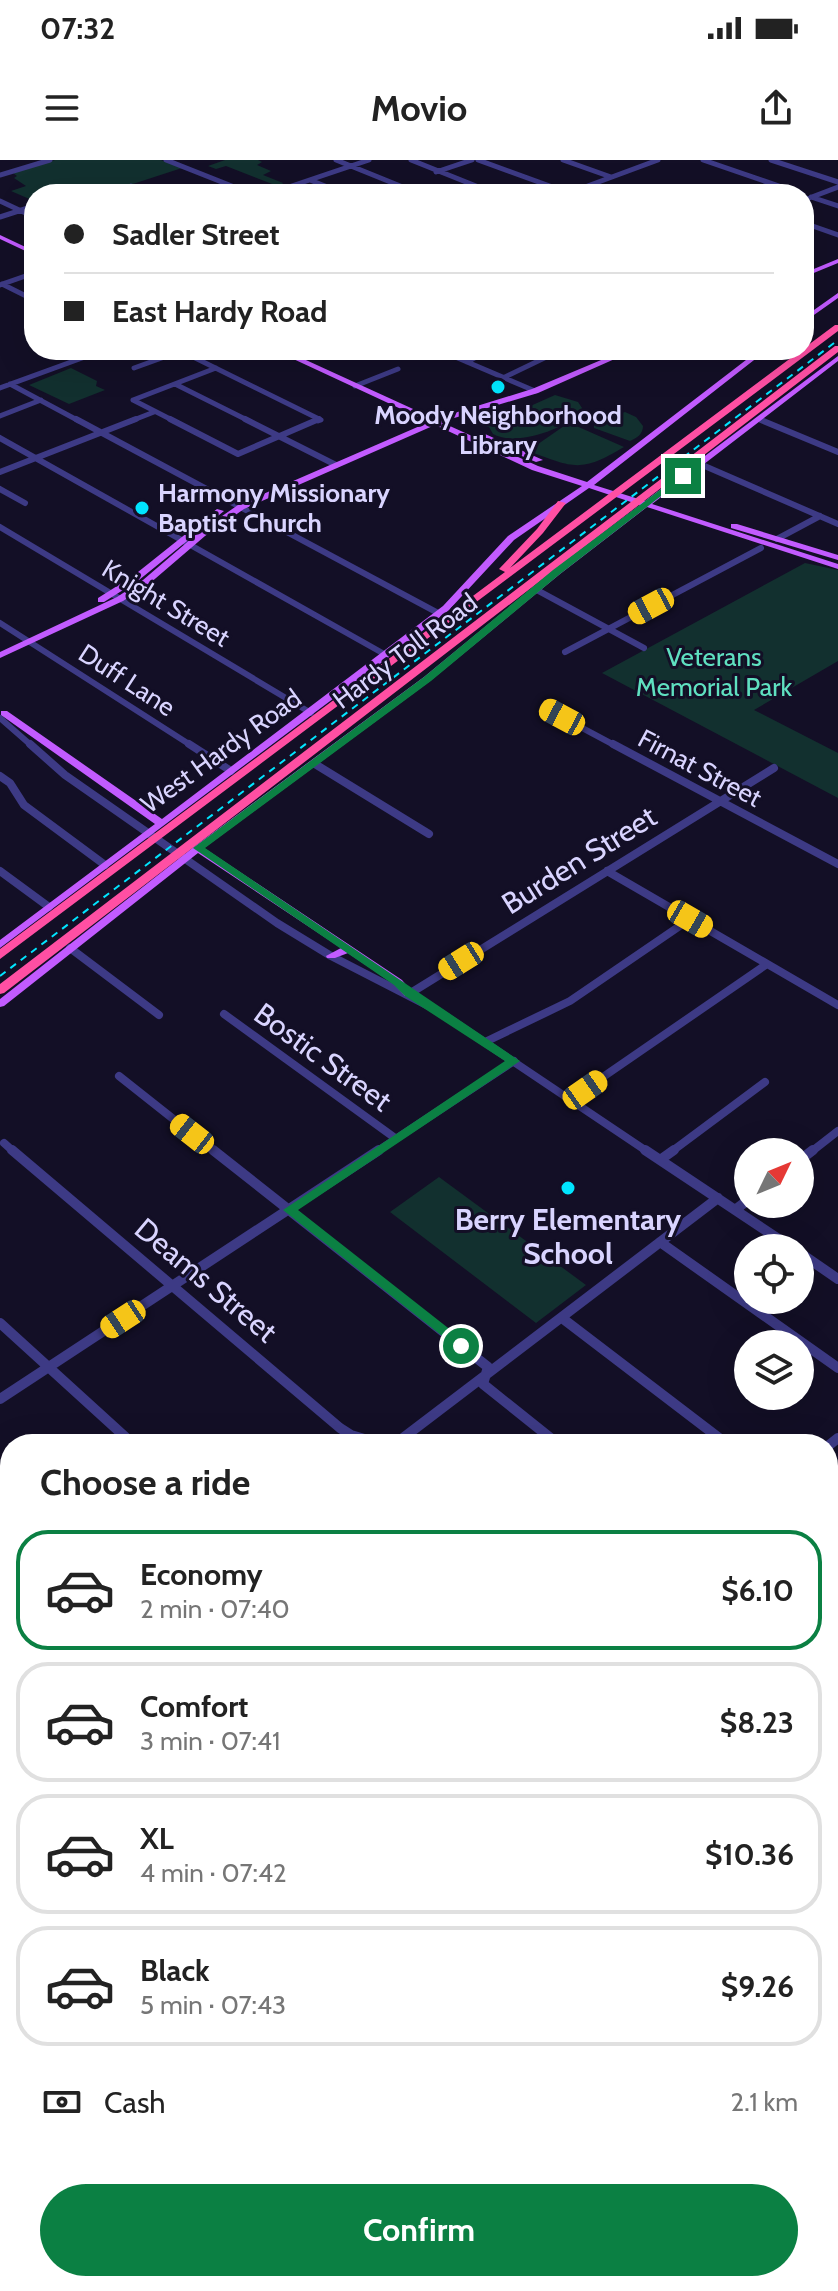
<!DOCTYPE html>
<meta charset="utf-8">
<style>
body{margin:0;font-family:Cabin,sans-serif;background:#f2f2f2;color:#222;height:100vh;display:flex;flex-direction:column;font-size:30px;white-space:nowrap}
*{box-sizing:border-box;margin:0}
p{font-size:26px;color:#767676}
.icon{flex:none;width:44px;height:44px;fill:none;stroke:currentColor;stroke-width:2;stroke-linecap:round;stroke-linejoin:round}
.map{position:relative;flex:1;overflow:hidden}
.drawer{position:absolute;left:0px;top:1274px;width:838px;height:858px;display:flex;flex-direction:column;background:#fff;border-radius:32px 32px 0 0;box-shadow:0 8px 32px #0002}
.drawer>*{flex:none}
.hud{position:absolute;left:24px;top:24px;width:790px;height:176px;border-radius:32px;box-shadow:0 8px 32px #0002;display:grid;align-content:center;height:176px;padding:0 40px;background:#fff}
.needle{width:52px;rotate:47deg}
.fabs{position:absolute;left:734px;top:978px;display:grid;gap:16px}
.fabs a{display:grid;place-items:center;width:80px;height:80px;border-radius:50%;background:#fff;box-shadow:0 8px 32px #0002;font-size:40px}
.end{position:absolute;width:36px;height:36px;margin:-18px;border:10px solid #0b8043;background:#fff;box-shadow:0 0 0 4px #fff}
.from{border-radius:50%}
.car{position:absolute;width:24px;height:48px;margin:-24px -12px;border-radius:10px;box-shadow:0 0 6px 2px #0007;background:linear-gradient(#f5c518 24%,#345 0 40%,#f5c518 0 76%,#345 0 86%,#f5c518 0)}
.hud b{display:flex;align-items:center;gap:28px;height:76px;font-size:30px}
.hud b+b{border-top:2px solid #e0e0e0}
.hud i{width:20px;height:20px;background:#222}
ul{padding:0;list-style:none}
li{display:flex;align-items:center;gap:24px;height:120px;margin:0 16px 12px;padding:0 24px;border:4px solid #e0e0e0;border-radius:32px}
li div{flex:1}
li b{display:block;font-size:30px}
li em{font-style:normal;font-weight:700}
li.selected{border-color:#0b8043}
li>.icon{width:72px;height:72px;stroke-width:1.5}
h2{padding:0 40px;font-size:36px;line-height:96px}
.pay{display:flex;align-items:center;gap:20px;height:88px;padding:0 40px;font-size:30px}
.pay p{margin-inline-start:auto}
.cta{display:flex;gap:16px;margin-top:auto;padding:16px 40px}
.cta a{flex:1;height:92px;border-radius:48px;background:#0b8043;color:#fff;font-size:32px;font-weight:700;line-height:92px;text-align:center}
.status{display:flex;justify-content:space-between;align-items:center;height:56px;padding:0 40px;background:#fff;direction:ltr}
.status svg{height:22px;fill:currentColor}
header{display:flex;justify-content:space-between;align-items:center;height:104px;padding:0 40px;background:#fff;font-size:36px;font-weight:700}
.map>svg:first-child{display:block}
.green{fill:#12302f}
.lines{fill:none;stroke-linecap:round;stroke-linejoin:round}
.minor-far4{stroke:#3d3a85;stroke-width:5}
.minor-far3{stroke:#3d3a85;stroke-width:6}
.minor-far2{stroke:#3d3a85;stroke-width:8}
.minor-far1{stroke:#3d3a85;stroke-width:10}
.minor{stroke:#3d3a85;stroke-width:12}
.major{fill:#c25bff;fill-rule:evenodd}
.highway{fill:#ff4fa3;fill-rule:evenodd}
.rail{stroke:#00e5ff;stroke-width:2;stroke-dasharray:7 6;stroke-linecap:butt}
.route{fill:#0b8043}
.poi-dot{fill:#00e5ff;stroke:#130f26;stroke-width:3}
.labels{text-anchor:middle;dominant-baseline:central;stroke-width:6;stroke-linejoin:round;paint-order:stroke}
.far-poi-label{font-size:26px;font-weight:bold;fill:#d9d4ff;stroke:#130f26}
.far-street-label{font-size:26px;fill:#d9d4ff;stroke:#130f26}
.far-park-label{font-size:26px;fill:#5fe0c0;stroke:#130f26}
.street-label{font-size:30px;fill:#d9d4ff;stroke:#130f26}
.poi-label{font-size:30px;font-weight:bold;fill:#d9d4ff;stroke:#130f26}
</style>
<div class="status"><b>07:32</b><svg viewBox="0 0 49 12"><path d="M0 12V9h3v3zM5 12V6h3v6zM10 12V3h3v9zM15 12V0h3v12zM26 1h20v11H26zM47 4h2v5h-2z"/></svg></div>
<header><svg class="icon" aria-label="menu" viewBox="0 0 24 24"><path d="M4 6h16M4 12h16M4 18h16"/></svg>Movio<svg class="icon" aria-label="share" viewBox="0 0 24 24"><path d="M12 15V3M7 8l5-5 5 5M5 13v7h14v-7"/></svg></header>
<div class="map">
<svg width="838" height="2131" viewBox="0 0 838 2131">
<rect width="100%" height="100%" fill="#130f26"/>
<path class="green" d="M55 0H161L182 8 102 34C81 31 57 34 34 34V41L11 31 26 26 14 18 17 16 13 13Z
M225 0H258L262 2 257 5 271 11 263 15 283 23 280 27 226 6 216 9 208 6Z
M71 208 97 221 96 226 105 230 69 244 29 225Z
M555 235 578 242 584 251C564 269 517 287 493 274L489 267H483Z
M625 252 636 257 643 266C643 274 637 278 630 281L594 268V263Z
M574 265 624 287C580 313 575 308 528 291L564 266Z
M805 403 838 410V501L754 550 838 593V638L602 513Z
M439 1017 586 1125 536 1163 390 1052Z"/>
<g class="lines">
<path class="minor-far4" d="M166 0 252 34
M336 0 420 34
M411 0 496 34
M478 0 569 33
M563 0 611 17
M703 0 802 34
M771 0 838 22
M436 12 472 0
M0 15 50 0
M310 20 345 34
M131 26 152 34
M268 34 369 0
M566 34 658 0
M653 34 661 31
M811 37 838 46
M804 40 838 27
M0 41 34 57
M0 57 34 46
M804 63 838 75
M2 124 34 140
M0 125 34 113
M179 190 321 260 318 261
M439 190 535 231
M467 202 489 190
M134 208 181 191
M503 218 561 190
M10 224 79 261
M175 224 249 261
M355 226 398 209
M0 228 104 190
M133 240 174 261
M133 240 216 208
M0 256 41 240
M131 261 154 252"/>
<path class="minor-far3" d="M76 259 438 453
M170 259 238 294 319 259
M245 259 336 305
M761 260 838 292
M0 278 386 495
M700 304 838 364
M0 312 136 259
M0 329 25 343
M0 367 311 553
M777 379 820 356
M535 429 644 488
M0 463 192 586
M565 492 761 388
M543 547 616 586
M0 558 32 586"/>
<path class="minor-far2" d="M30 584 65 615 277 763 331 796 438 851 648 992
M189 584 231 611
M613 584 838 704
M315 604 429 674
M0 616 10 623 24 645 105 705
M0 711 49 747
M607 711 838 845
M70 788 159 855
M409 834 774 608
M224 854 395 978
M485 882 570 841 690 759
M119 916 215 992
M571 939 767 804
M4 983 14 992
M376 992 514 901
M671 992 765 922
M811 992 838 971"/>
<path class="minor-far1" d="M12 990 340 1268 351 1275 381 1284
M213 990 488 1207 483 1224 558 1284
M645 990 792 1088
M660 1000 674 990
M800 1000 813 990
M735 1050 748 1040
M660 1082 838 1208
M800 1093 838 1119
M562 1158 727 1284
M0 1163 133 1284
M0 1239 379 990
M395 1284 718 1038
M828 1286 838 1278
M828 1360 838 1367
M0 1381 10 1391"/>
<path class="minor" d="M828 1499 838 1507
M0 1647 10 1659
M828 1656 838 1664
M828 2054 838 2064
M0 2058 10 2049
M671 2122 680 2131"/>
<path class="major" d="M0 75 34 91V95L0 79Z
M838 99V103L804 117V113Z
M838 133V138L804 162V157Z
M274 190H284L435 259 532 229 625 190H635L538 233 441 262 538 306 587 322 759 190H767L594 325 645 341 838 196V201L652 344 838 404V409L647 347 560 414 430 521 204 688 402 820 414 834 413 836H405L394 824 348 793 335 798H327L326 796 341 788 198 693 4 846 0 847V839L195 686 424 517 554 410 640 345 589 328 514 380 449 450 389 497 0 788V780L155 664 1 555V551H7L162 659 443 446 508 376 582 326 532 310 435 265 244 349 205 376 149 424 123 441 0 498V492L117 437 143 420 199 372 238 345 429 262Z
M479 274H485L543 300 536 302 479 278Z
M217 349 224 351 139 420 104 442H98V438L133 416Z
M731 364H737L838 395V400L731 368Z
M838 1751V1771L828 1778V1758Z
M0 1960C13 1966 10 1978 10 1991 0 1985 0 1973 0 1960Z
M0 1990C13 1996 10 2008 10 2021 0 2015 0 2003 0 1990Z
M89 2122H110L115 2131H94Z
M114 2122H134L139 2131H119Z
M480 2122H502L497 2131H475Z"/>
<path class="highway" d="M835 165H838V171L0 799V789L505 412 499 409 537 369 558 341 566 343 543 373 510 408Z
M835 186H838V192L4 833 0 834V824Z"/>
<path class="rail" d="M0 816 838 180"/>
</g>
<path class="route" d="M680 315 687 316 560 414 431 521 205 688 520 901 298 1050 466 1182 468 1186 461 1191 283 1050 505 901 405 836 394 825 193 688 424 517 553 410Z"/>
<g class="poi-dot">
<circle cx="498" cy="227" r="8"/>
<circle cx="142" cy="348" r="8"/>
<circle cx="568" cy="1028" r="8"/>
</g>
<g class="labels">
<g class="far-poi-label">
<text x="498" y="255">Moody Neighborhood<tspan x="498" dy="30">Library</tspan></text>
<text x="158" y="333" text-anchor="start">Harmony Missionary<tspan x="158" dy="30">Baptist Church</tspan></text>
</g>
<g class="far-street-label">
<text transform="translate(166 443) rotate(31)">Knight Street</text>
<text transform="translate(405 491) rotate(-37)">Hardy Toll Road</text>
<text transform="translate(127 520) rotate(33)">Duff Lane</text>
<text transform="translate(221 591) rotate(-36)">West Hardy Road</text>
<text transform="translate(700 608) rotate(28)">Firnat Street</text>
</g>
<g class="far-park-label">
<text x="714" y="497">Veterans<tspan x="714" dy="30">Memorial Park</tspan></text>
</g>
<g class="street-label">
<text transform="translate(579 700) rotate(-32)">Burden Street</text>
<text transform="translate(323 897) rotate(36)">Bostic Street</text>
<text transform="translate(206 1120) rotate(40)">Deams Street</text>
</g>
<g class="poi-label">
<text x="568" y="1059">Berry Elementary<tspan x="568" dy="34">School</tspan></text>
</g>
</g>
</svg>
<div class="fabs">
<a><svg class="needle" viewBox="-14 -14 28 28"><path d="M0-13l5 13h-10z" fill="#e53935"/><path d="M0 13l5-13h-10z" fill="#767676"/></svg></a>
<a><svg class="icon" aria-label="locate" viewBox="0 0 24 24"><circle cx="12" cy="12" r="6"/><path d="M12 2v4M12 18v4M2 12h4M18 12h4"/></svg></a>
<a><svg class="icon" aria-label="layers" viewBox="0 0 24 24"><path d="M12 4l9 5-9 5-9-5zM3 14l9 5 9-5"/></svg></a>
</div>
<i class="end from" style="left:461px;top:1186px"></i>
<i class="end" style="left:683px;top:316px"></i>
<i class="car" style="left:651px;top:446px;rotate:242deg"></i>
<i class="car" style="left:562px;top:557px;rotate:298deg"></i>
<i class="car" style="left:690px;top:759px;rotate:120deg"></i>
<i class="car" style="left:461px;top:801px;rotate:238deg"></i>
<i class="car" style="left:585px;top:930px;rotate:55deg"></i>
<i class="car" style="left:192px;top:974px;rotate:308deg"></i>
<i class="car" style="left:123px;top:1159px;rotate:237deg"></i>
<div class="hud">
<b><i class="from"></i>Sadler Street</b>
<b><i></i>East Hardy Road</b>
</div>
<section class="drawer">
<h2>Choose a ride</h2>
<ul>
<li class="selected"><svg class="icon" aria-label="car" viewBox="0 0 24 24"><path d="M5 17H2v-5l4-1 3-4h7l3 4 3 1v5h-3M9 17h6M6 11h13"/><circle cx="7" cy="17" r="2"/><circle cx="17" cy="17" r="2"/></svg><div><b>Economy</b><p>2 min · 07:40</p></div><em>$6.10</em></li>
<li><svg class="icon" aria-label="car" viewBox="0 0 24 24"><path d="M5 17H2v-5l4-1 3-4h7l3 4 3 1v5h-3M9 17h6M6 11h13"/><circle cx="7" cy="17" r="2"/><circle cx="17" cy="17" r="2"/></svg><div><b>Comfort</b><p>3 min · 07:41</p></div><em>$8.23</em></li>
<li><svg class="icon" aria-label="car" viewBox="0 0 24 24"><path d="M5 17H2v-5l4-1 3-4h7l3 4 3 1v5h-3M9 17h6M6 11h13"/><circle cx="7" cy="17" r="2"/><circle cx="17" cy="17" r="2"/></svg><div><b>XL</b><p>4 min · 07:42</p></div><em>$10.36</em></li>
<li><svg class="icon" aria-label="car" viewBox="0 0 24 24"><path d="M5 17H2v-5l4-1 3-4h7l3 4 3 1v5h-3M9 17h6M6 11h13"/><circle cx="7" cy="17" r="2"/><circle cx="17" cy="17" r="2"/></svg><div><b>Black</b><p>5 min · 07:43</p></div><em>$9.26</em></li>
</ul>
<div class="pay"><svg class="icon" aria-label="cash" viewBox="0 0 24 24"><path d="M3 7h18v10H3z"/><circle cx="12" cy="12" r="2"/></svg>Cash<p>2.1 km</p></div>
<div class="cta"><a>Confirm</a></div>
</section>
</div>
